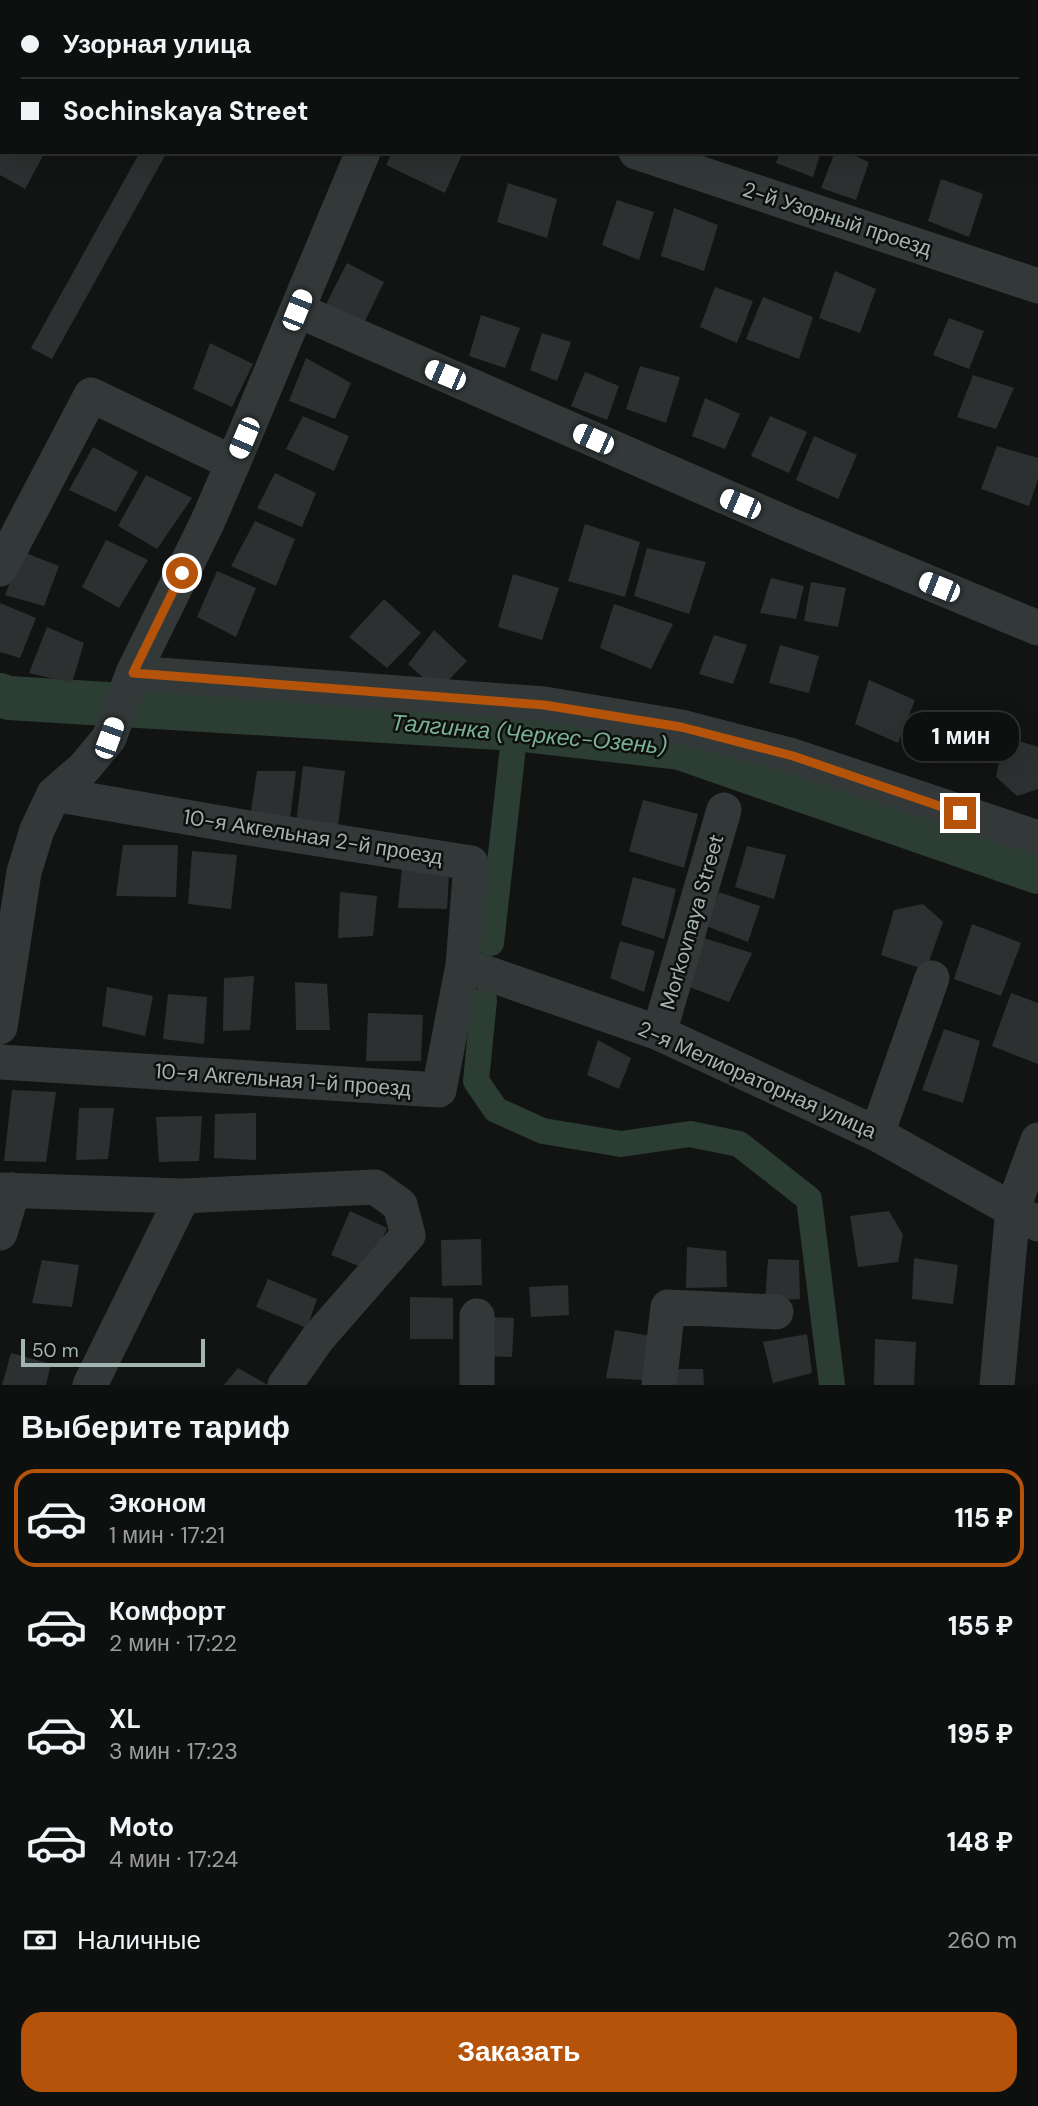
<!DOCTYPE html>
<html lang="ru">
<meta charset="utf-8">
<style>
body{margin:0;font-family:"DM Sans",sans-serif;background:#171818;color:#f1f3f6;height:100vh;display:flex;flex-direction:column;font-size:26px;white-space:nowrap}
*{box-sizing:border-box;margin:0}
p{font-size:23px;color:#9b9c9e}
.icon{flex:none;width:38px;height:38px;fill:none;stroke:currentColor;stroke-width:2;stroke-linecap:round;stroke-linejoin:round}
.map{position:relative;height:1385px;overflow:hidden}
.details{display:flex;flex-direction:column;background:#0e0f0f;flex:1}
.details>*{flex:none}
.hud{position:absolute;left:0px;top:0px;width:1040px;height:154px;box-shadow:0 7px 28px #0002,0 0 0 2px #2e2f2f;display:grid;align-content:center;height:154px;padding:0 21px;background:#0e0f0f}
.scale{position:absolute;left:21px;bottom:18px;width:184px;box-sizing:border-box;padding-left:7px;border:4px solid #a4b5b1;border-top:0;font-size:19px;line-height:24px;white-space:nowrap;color:#a4b5b1;-webkit-text-stroke:5px #0e0f0f;paint-order:stroke}
.end{position:absolute;width:32px;height:32px;margin:-16px;border:9px solid #b45309;background:#fff;box-shadow:0 0 0 4px #fff}
.from{border-radius:50%}
.bubble{position:absolute;height:49px;border-radius:21px;background:#0e0f0f;box-shadow:0 7px 28px #0002,0 0 0 2px #2e2f2f;font-size:23px;font-weight:800;line-height:49px;text-align:center}
.car{position:absolute;width:21px;height:42px;margin:-21px -10px;border-radius:9px;box-shadow:0 0 5px 2px #0007;background:linear-gradient(#fff 24%,#345 0 40%,#fff 0 76%,#345 0 86%,#fff 0)}
.hud b{display:flex;align-items:center;gap:24px;height:66px;font-size:26px}
.hud b+b{border-top:2px solid #2e2f2f}
.hud i{width:18px;height:18px;background:#f1f3f6}
ul{padding:0;list-style:none}
li{display:flex;align-items:center;gap:21px;height:98px;margin:0 14px 10px;padding:0 7px;border:4px solid transparent;border-radius:21px}
li div{flex:1}
li b{display:block;font-size:26px}
li em{font-style:normal;font-weight:800}
li.selected{border-color:#b45309}
li>.icon{width:63px;height:63px;stroke-width:1.5}
h2{padding:0 21px;font-size:32px;line-height:84px}
.pay{display:flex;align-items:center;gap:18px;height:77px;padding:0 21px;font-size:26px}
.pay p{margin-inline-start:auto}
.button{display:flex;gap:14px;margin-top:auto;padding:14px 21px}
.button a{flex:1;height:80px;border-radius:21px;background:#b45309;color:#fff;font-size:28px;font-weight:800;line-height:80px;text-align:center}
.map>svg:first-child{display:block}
.lines{fill:none;stroke-linecap:round;stroke-linejoin:round}
.canal{stroke:#2c3d34;stroke-width:26}
.river{stroke:#2c3d34;stroke-width:44}
.building{fill:#2d3030}
.minor{stroke:#333939;stroke-width:35}
.route{stroke:#b45309;stroke-width:9}
.labels{text-anchor:middle;dominant-baseline:central;stroke-width:5;stroke-linejoin:round;paint-order:stroke}
.street-label{font-size:21px;fill:#a4b5b1;stroke:#0e0f0f}
.water-label{font-size:23px;font-style:italic;fill:#7ab196;stroke:#0e0f0f}
</style>
<div class="map">
<svg width="1038" height="1385" viewBox="0 0 1038 1385">
<rect width="100%" height="100%" fill="#121414"/>
<g class="lines">
<path class="canal" d="M491 943 515 729
M484 1000 476 1081 496 1110 543 1131 621 1144 690 1134 739 1144 809 1199 832 1385"/>
<path class="river" d="M0 695 9 698 515 729 680 748 1038 872"/>
</g>
<path class="building" d="M0 152H45L25 189 0 175Z
M140 152H167L52 359 31 348Z
M392 152H463L445 193 386 165Z
M780 152H821L813 177 776 163Z
M835 152H846L869 162 856 200 821 188Z
M941 179 983 194 969 237 928 221Z
M508 183 557 199 547 238 497 222Z
M617 200 654 212 639 260 602 245Z
M674 208 718 225 704 271 661 256Z
M347 263 384 282 359 333 321 314Z
M835 271 876 289 860 333 819 318Z
M715 287 753 301 737 343 700 327Z
M763 297 813 317 799 359 746 339Z
M481 315 520 328 505 368 469 356Z
M949 318 984 331 969 369 933 355Z
M542 333 571 342 557 381 530 370Z
M210 343 253 364 232 407 193 389Z
M306 358 351 383 335 419 289 401Z
M640 366 680 377 666 423 626 409Z
M585 372 619 386 607 420 571 406Z
M973 375 1014 388 996 429 957 417Z
M705 398 740 414 725 449 692 436Z
M303 416 349 436 334 471 286 449Z
M770 416 807 432 789 473 751 456Z
M814 436 857 455 838 499 796 480Z
M997 446 1038 458V479L1029 506 981 489Z
M93 447 138 472 116 512 69 490Z
M275 473 316 493 302 527 257 508Z
M146 475 192 498 157 549 118 526Z
M255 521 295 539 276 586 231 566Z
M585 524 640 542 625 597 568 581Z
M106 540 148 560 119 608 82 587Z
M647 548 706 562 689 614 634 596Z
M23 552 59 566 44 606 5 595Z
M217 571 256 588 236 637 197 617Z
M513 574 559 588 542 640 498 627Z
M771 578 804 586 796 619 760 613Z
M811 582 846 588 838 627 804 621Z
M384 599 421 633 387 668 349 637Z
M0 603 36 618 20 658 0 652Z
M614 604 673 624 651 669 600 648Z
M47 627 84 643 72 683 29 673Z
M434 630 467 661 438 691 408 664Z
M714 635 747 645 733 684 699 674Z
M780 645 819 656 809 693 769 683Z
M869 680 915 700 898 743 855 724Z
M1004 736 1038 747V789L1017 796 996 777Z
M303 766 345 771 338 826 296 824Z
M257 771H296L290 819 250 817Z
M643 800 698 814 684 868 629 851Z
M123 845H178L176 897 116 896Z
M747 846 786 855 774 899 735 887Z
M192 851 237 855 231 909 188 904Z
M402 868 449 873 447 909 398 908Z
M633 877 676 889 664 939 621 925Z
M340 892 377 896 373 936 338 938Z
M719 892 760 906 748 942 706 926Z
M923 904 943 922 926 970 881 955 894 910Z
M972 924 1021 943 1001 996 954 979Z
M701 937 752 953 729 1002 684 985Z
M620 941 655 951 644 992 610 978Z
M254 976 250 1030 223 1031 224 978Z
M295 982 327 984 330 1030H296Z
M107 987 153 996 145 1036 102 1026Z
M1011 993 1038 1003V1064L992 1046Z
M168 994 207 997 204 1044 163 1039Z
M368 1013 423 1015 421 1061H366Z
M944 1029 980 1041 963 1103 922 1090Z
M598 1040 631 1058 619 1089 587 1075Z
M12 1090 56 1092 46 1162 4 1161Z
M79 1108H114L108 1159 76 1160Z
M256 1113V1160L214 1158 215 1114Z
M202 1116 199 1161 159 1162 156 1117Z
M350 1211 387 1228 369 1270 331 1255Z
M889 1211 903 1235 898 1262 858 1267 850 1216Z
M481 1239 482 1285 442 1286 441 1240Z
M687 1247 726 1251 727 1287 686 1288Z
M914 1258 958 1265 953 1304 912 1299Z
M768 1259 799 1260 800 1299 765 1301Z
M42 1260 79 1265 72 1307 32 1303Z
M268 1279 317 1299 307 1328 256 1307Z
M568 1285 569 1315 531 1317 529 1287Z
M410 1297 453 1298V1339H410Z
M484 1317 514 1318 512 1357 482 1356Z
M615 1330 652 1336 643 1380 606 1378Z
M807 1334 812 1373 773 1383 763 1342Z
M875 1339 916 1342 914 1385H874Z
M11 1353 51 1364 46 1385H2Z
M238 1368 268 1385H224Z
M665 1369H703L704 1385H665Z"/>
<g class="lines">
<path class="minor" d="M426 2V0
M636 152 1038 286
M297 310 790 525 1038 628
M0 569 91 395 233 463
M133 673 544 704 681 727 793 756 1038 838
M463 965 659 1033 877 1134 1038 1224
M0 1027 24 872 37 830 54 794 84 768 109 738 133 673 207 523 233 463 363 152
M659 1033 724 810
M0 1062 439 1090 463 965 471 863 249 828 54 794
M877 1134 932 978
M0 1190 183 1196 375 1187 400 1205 408 1235 318 1338 285 1385
M0 1233 13 1190
M90 1385 183 1196
M477 1385V1316
M659 1385 668 1307 776 1312
M997 1385 1013 1208 1038 1140"/>
</g>
<g class="lines">
<path class="route" d="M182 573 133 673 544 705 681 727 793 756 960 813"/>
</g>
<g class="labels">
<g class="street-label">
<text transform="translate(837 219) rotate(18)">2-й Узорный проезд</text>
<text transform="translate(313 837) rotate(9)">10-я Акгельная 2-й проезд</text>
<text transform="translate(692 922) rotate(-74)">Morkovnaya Street</text>
<text transform="translate(283 1080) rotate(4)">10-я Акгельная 1-й проезд</text>
<text transform="translate(757 1080) rotate(24)">2-я Мелиораторная улица</text>
</g>
<g class="water-label">
<text transform="translate(529 734) rotate(5)">Талгинка (Черкес-Озень)</text>
</g>
</g>
</svg>
<div class="scale">50 m</div>
<i class="end from" style="left:182px;top:573px"></i>
<i class="end" style="left:960px;top:813px"></i>
<div class="bubble" style="left:903px;top:712px;width:116px">1 мин</div>
<i class="car" style="left:297px;top:310px;rotate:22deg"></i>
<i class="car" style="left:445px;top:375px;rotate:293deg"></i>
<i class="car" style="left:244px;top:438px;rotate:203deg"></i>
<i class="car" style="left:593px;top:439px;rotate:294deg"></i>
<i class="car" style="left:740px;top:504px;rotate:293deg"></i>
<i class="car" style="left:939px;top:587px;rotate:292deg"></i>
<i class="car" style="left:109px;top:738px;rotate:20deg"></i>
<div class="hud">
<b><i class="from"></i>Узорная улица</b>
<b><i></i>Sochinskaya Street</b>
</div>
</div>
<section class="details">
<h2>Выберите тариф</h2>
<ul>
<li class="selected"><svg class="icon" aria-label="car" viewBox="0 0 24 24"><path d="M5 17H2v-5l4-1 3-4h7l3 4 3 1v5h-3M9 17h6M6 11h13"/><circle cx="7" cy="17" r="2"/><circle cx="17" cy="17" r="2"/></svg><div><b>Эконом</b><p>1 мин · 17:21</p></div><em>115 ₽</em></li>
<li><svg class="icon" aria-label="car" viewBox="0 0 24 24"><path d="M5 17H2v-5l4-1 3-4h7l3 4 3 1v5h-3M9 17h6M6 11h13"/><circle cx="7" cy="17" r="2"/><circle cx="17" cy="17" r="2"/></svg><div><b>Комфорт</b><p>2 мин · 17:22</p></div><em>155 ₽</em></li>
<li><svg class="icon" aria-label="car" viewBox="0 0 24 24"><path d="M5 17H2v-5l4-1 3-4h7l3 4 3 1v5h-3M9 17h6M6 11h13"/><circle cx="7" cy="17" r="2"/><circle cx="17" cy="17" r="2"/></svg><div><b>XL</b><p>3 мин · 17:23</p></div><em>195 ₽</em></li>
<li><svg class="icon" aria-label="car" viewBox="0 0 24 24"><path d="M5 17H2v-5l4-1 3-4h7l3 4 3 1v5h-3M9 17h6M6 11h13"/><circle cx="7" cy="17" r="2"/><circle cx="17" cy="17" r="2"/></svg><div><b>Moto</b><p>4 мин · 17:24</p></div><em>148 ₽</em></li>
</ul>
<div class="pay"><svg class="icon" aria-label="cash" viewBox="0 0 24 24"><path d="M3 7h18v10H3z"/><circle cx="12" cy="12" r="2"/></svg>Наличные<p>260 m</p></div>
<div class="button"><a>Заказать</a></div>
</section>
